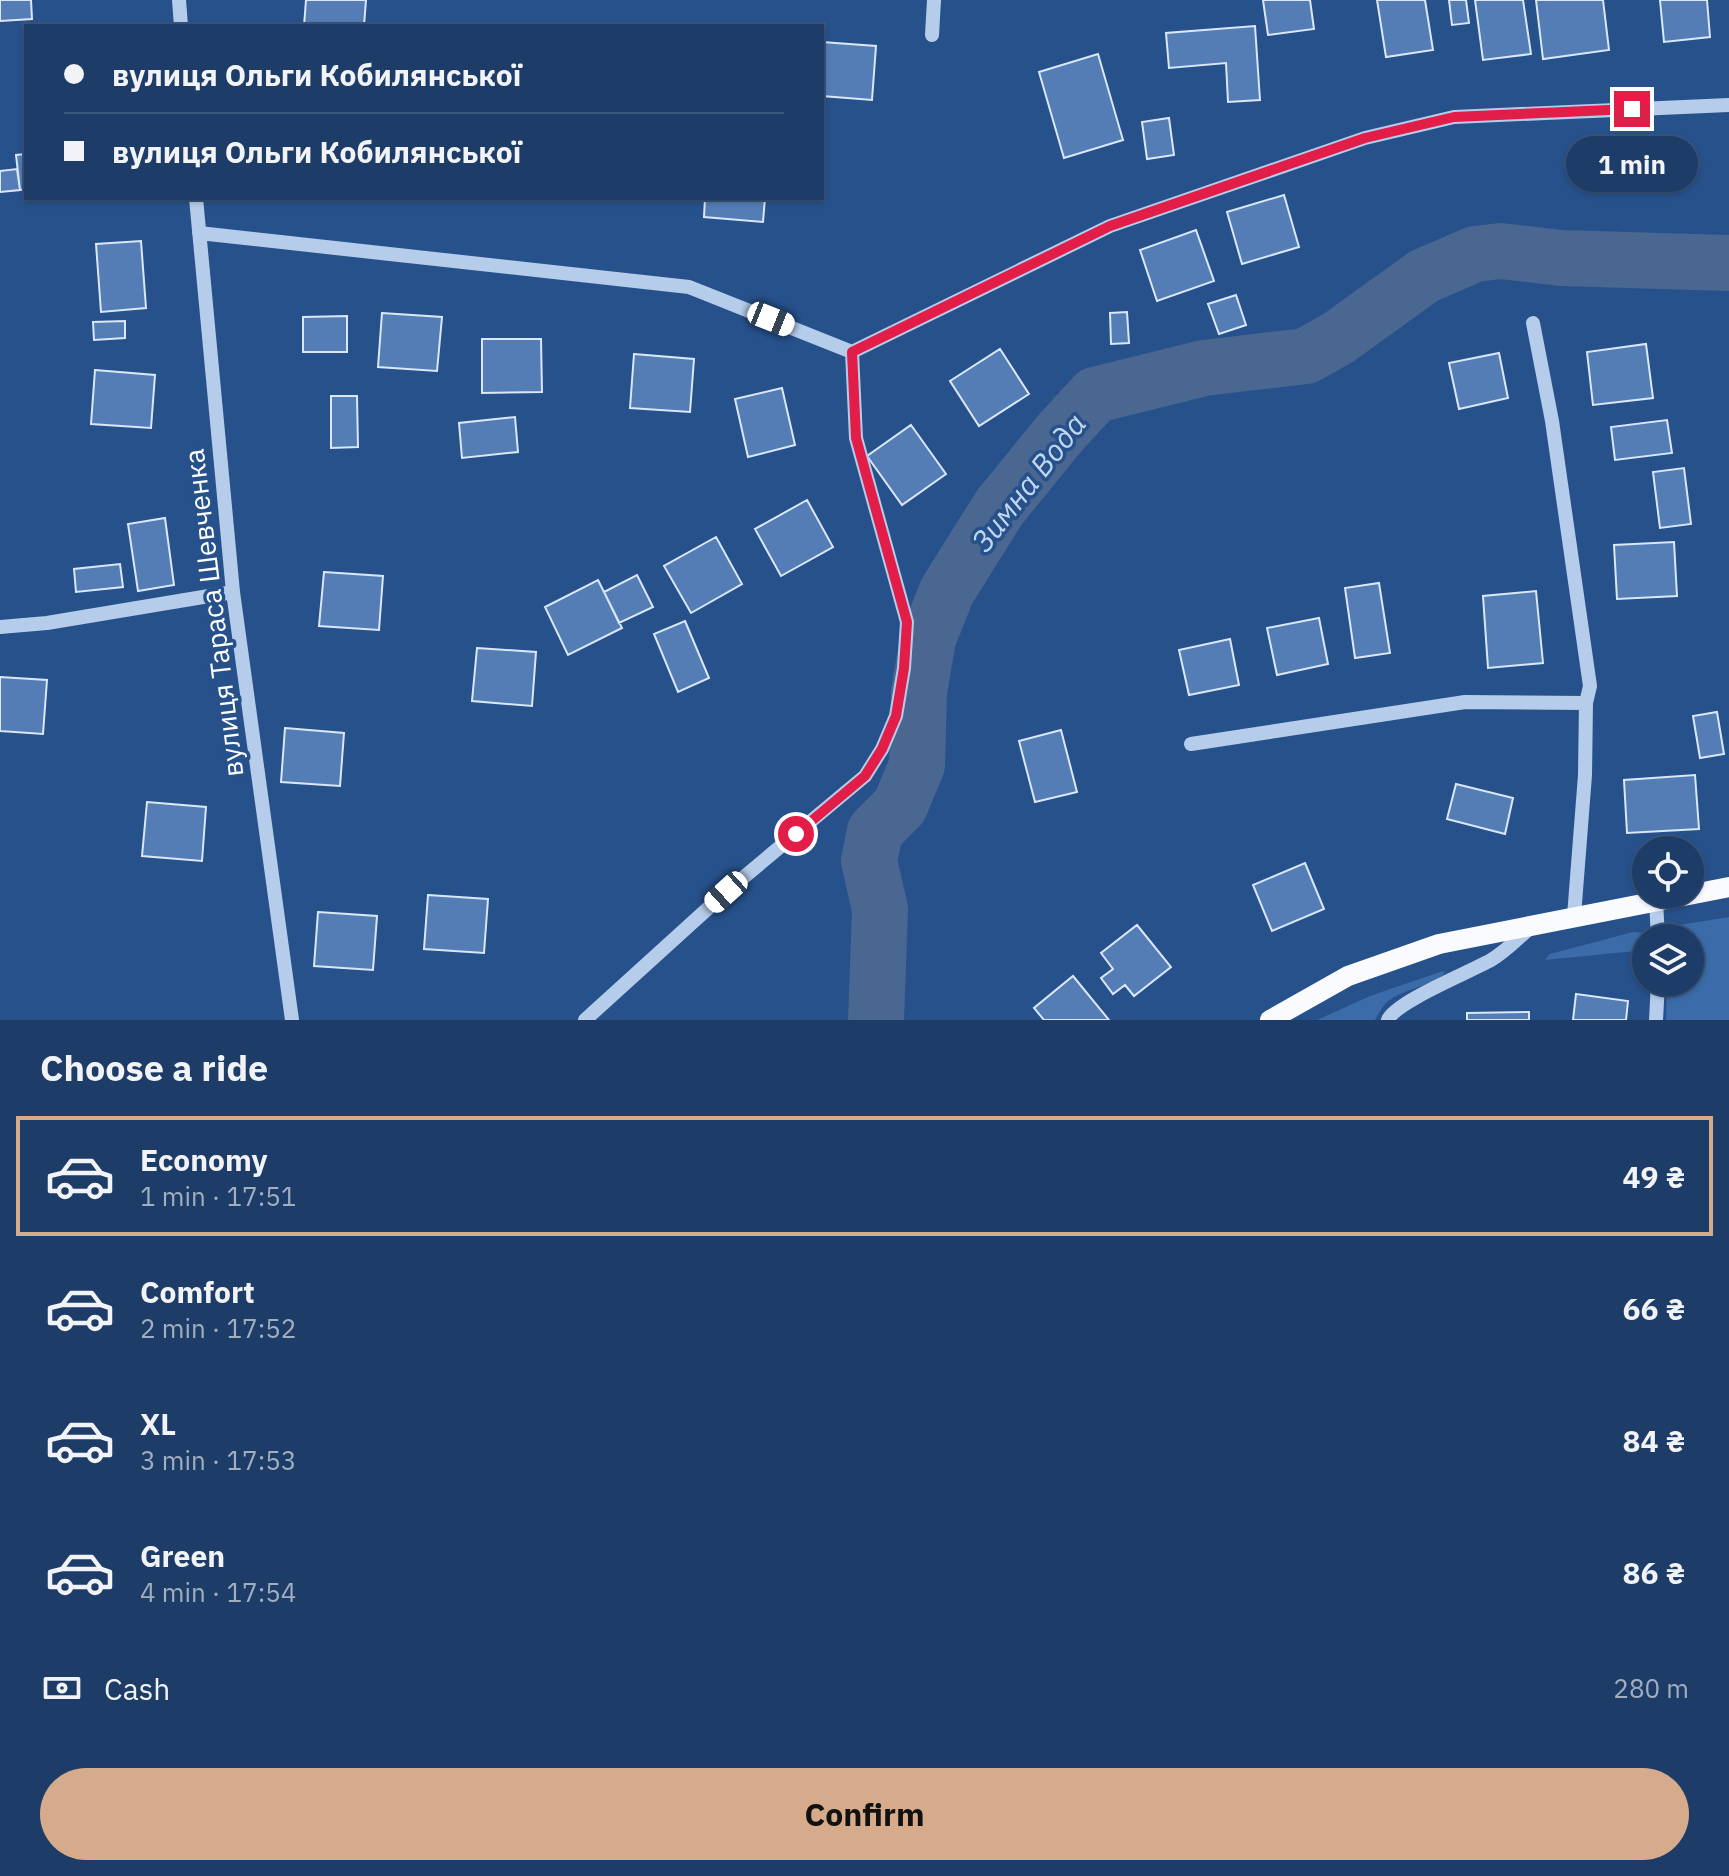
<!DOCTYPE html>
<meta charset="utf-8">
<style>
body{margin:0;font-family:"IBM Plex Sans",sans-serif;background:#2a4871;color:#f1f3f6;height:100vh;display:flex;flex-direction:column;font-size:30px;white-space:nowrap}
*{box-sizing:border-box;margin:0}
p{font-size:26px;color:#a0aec0}
.icon{flex:none;width:44px;height:44px;fill:none;stroke:currentColor;stroke-width:2;stroke-linecap:round;stroke-linejoin:round}
.map{position:relative;height:1020px;overflow:hidden}
.details{display:flex;flex-direction:column;background:#1d3d68;flex:1}
.details>*{flex:none}
.banner{position:absolute;left:24px;top:24px;width:800px;height:176px;border-radius:0px;box-shadow:0 2px 6px #0004,0 0 0 2px #3b567c;display:grid;align-content:center;height:176px;padding:0 40px;background:#1d3d68}
.tools{position:absolute;left:1632px;top:836px;display:grid;gap:16px}
.tools a{display:grid;place-items:center;width:72px;height:72px;border-radius:50%;background:#1d3d68;box-shadow:0 2px 6px #0004,0 0 0 2px #3b567c;font-size:40px}
.end{position:absolute;width:36px;height:36px;margin:-18px;border:10px solid #e11d48;background:#fff;box-shadow:0 0 0 4px #fff}
.from{border-radius:50%}
.bubble{position:absolute;height:56px;border-radius:28px;background:#1d3d68;box-shadow:0 2px 6px #0004,0 0 0 2px #3b567c;font-size:26px;font-weight:800;line-height:56px;text-align:center}
.car{position:absolute;width:24px;height:48px;margin:-24px -12px;border-radius:10px;box-shadow:0 0 6px 2px #0007;background:linear-gradient(#fff 24%,#345 0 40%,#fff 0 76%,#345 0 86%,#fff 0)}
.banner b{display:flex;align-items:center;gap:28px;height:76px;font-size:30px}
.banner b+b{border-top:2px solid #3b567c}
.banner i{width:20px;height:20px;background:#f1f3f6}
ul{padding:0;list-style:none}
li{display:flex;align-items:center;gap:24px;height:120px;margin:0 16px 12px;padding:0 24px;border:4px solid transparent;border-radius:0px}
li div{flex:1}
li b{display:block;font-size:30px}
li em{font-style:normal;font-weight:800}
li.current{border-color:#d6ab8b}
li>.icon{width:72px;height:72px;stroke-width:1.5}
h2{padding:0 40px;font-size:36px;line-height:96px}
.pay{display:flex;align-items:center;gap:20px;height:88px;padding:0 40px;font-size:30px}
.pay p{margin-inline-start:auto}
.primary-button{display:flex;gap:16px;margin-top:auto;padding:16px 40px}
.primary-button a{flex:1;height:92px;border-radius:48px;background:#d6ab8b;color:#111;font-size:32px;font-weight:800;line-height:92px;text-align:center}
.map>svg:first-child{display:block}
.green{fill:#3b6ba8}
.lines{fill:none;stroke-linecap:round;stroke-linejoin:round}
.river{stroke:#496791;stroke-width:56}
.building{fill:#537db4;stroke:#d9e7f8;stroke-width:2}
.minor{stroke:#b5ccea;stroke-width:14}
.major{stroke:#f9fbfe;stroke-width:20}
.route{stroke:#e11d48;stroke-width:10}
.labels{text-anchor:middle;dominant-baseline:central;stroke-width:7;stroke-linejoin:round;paint-order:stroke}
.street-label{font-size:28px;fill:#fff;stroke:#27518b}
.water-label{font-size:30px;font-style:italic;fill:#c1d6f1;stroke:#27518b}
</style>
<div class="map">
<svg width="1729" height="1020" viewBox="0 0 1729 1020">
<rect width="100%" height="100%" fill="#27518b"/>
<path class="green" d="M1729 917V1020H1666L1667 982H1690V938H1666L1671 928 1679 925Z
M1633 932 1644 933 1647 938 1646 950 1545 960 1550 954Z
M1443 971 1445 973C1430 988 1402 988 1386 1003 1382 1007 1378 1015 1375 1020H1317L1370 996Z"/>
<g class="lines">
<path class="river" d="M876 1020 880 909 869 861 875 831 900 806 917 765 919 692 928 639 947 591 999 508 1060 433 1095 395 1204 368 1306 356 1338 338 1424 276 1475 254 1501 251 1561 258 1729 263"/>
</g>
<path class="building" d="M0 0H31L32 19 0 21Z
M306 0H366L364 26H304Z
M1263 0H1310L1314 29 1268 35Z
M1377 0H1425L1433 50 1386 57Z
M1449 0H1466L1469 23 1452 25Z
M1475 0H1523L1531 54 1483 60Z
M1536 0H1603L1609 50 1543 59Z
M1660 0H1707L1710 37 1664 42Z
M1255 26 1260 100 1228 102 1226 63 1169 68 1166 33Z
M822 42 876 46 872 100 822 96Z
M1098 54 1123 140 1064 158 1039 72Z
M1169 118 1174 155 1147 159 1142 122Z
M26 154V189L20 190 16 155Z
M17 169 20 190 0 192V171Z
M1284 195 1299 247 1242 264 1227 212Z
M705 198H765L763 222 704 217Z
M1196 230 1214 281 1157 301 1140 250Z
M141 241 146 308 101 312 96 244Z
M1236 295 1246 325 1219 334 1208 304Z
M1127 312 1129 343 1111 344 1110 313Z
M382 313 442 317 437 371 378 367Z
M347 316V352H303V317Z
M125 321V338L94 340 93 322Z
M482 339H541L542 392 482 393Z
M1646 344 1653 398 1593 405 1587 352Z
M1000 349 1029 394 979 426 950 381Z
M1499 353 1508 398 1459 409 1449 363Z
M634 354 694 359 690 412 630 408Z
M95 370 155 375 151 428 91 424Z
M782 388 795 445 748 457 735 399Z
M331 396H357L358 447 331 448Z
M515 417 518 452 462 458 459 423Z
M1667 420 1672 453 1615 460 1611 427Z
M911 425 946 474 902 505 867 456Z
M1684 468 1691 524 1660 528 1653 472Z
M807 500 833 547 781 576 755 529Z
M165 518 174 585 138 591 128 524Z
M716 537 742 584 691 613 664 566Z
M1674 542 1677 596 1617 599 1614 545Z
M120 564 123 587 76 592 74 569Z
M324 572 383 576 379 630 319 626Z
M637 575 653 607 619 623 604 592Z
M598 580 622 628 568 655 545 607Z
M1379 583 1390 653 1355 658 1345 588Z
M1536 591 1543 663 1488 668 1483 596Z
M1319 618 1328 664 1277 675 1267 628Z
M685 621 709 678 678 692 654 634Z
M1230 639 1239 685 1189 695 1179 650Z
M477 648 536 652 532 706 472 701Z
M0 677 47 680 43 734 0 731Z
M1717 712 1724 754 1700 758 1693 716Z
M285 728 344 733 340 786 281 782Z
M1061 730 1077 792 1035 802 1019 741Z
M1695 775 1699 829 1627 833 1624 780Z
M1456 784 1513 798 1505 834 1447 819Z
M147 802 206 807 202 861 142 856Z
M1305 863 1324 909 1272 931 1253 885Z
M428 895 488 899 484 953 424 949Z
M318 912 377 916 373 970 314 966Z
M1137 925 1171 967 1134 996 1125 985 1113 994 1101 978 1113 969 1101 953Z
M1073 976 1109 1020H1044L1034 1008Z
M1576 994 1628 1001 1626 1020H1573Z
M1529 1012V1020H1467V1013Z"/>
<g class="lines">
<path class="minor" d="M179 0 181 26
M932 35 934 0
M196 198 233 592 292 1020
M199 233 689 287 852 352
M1533 323 1552 421 1590 686 1586 703 1585 775 1574 916
M0 627 47 623 233 592
M1191 744 1465 702 1586 703
M1656 901 1658 938
M585 1020 726 892 865 776 882 749 896 716 904 668 907 622 856 438 852 352 1110 226 1365 138 1454 117 1729 105
M1388 1020C1395 1002 1470 972 1491 960 1505 952 1518 938 1530 928
M1656 1020 1658 982"/>
<path class="major" d="M1270 1020 1348 976 1439 944 1729 887"/>
</g>
<g class="lines">
<path class="route" d="M796 834 865 776 882 749 896 716 904 668 907 622 856 438 852 352 1110 226 1365 138 1454 117 1632 109"/>
</g>
<g class="labels">
<g class="street-label">
<text transform="translate(213 613) rotate(-97)">вулиця Тараса Шевченка</text>
</g>
<g class="water-label">
<text transform="translate(1028 482) rotate(-52)">Зимна Вода</text>
</g>
</g>
</svg>
<div class="tools">
<a><svg class="icon" aria-label="locate" viewBox="0 0 24 24"><circle cx="12" cy="12" r="6"/><path d="M12 2v4M12 18v4M2 12h4M18 12h4"/></svg></a>
<a><svg class="icon" aria-label="layers" viewBox="0 0 24 24"><path d="M12 4l9 5-9 5-9-5zM3 14l9 5 9-5"/></svg></a>
</div>
<i class="end from" style="left:796px;top:834px"></i>
<i class="end" style="left:1632px;top:109px"></i>
<div class="bubble" style="left:1566px;top:136px;width:132px">1 min</div>
<i class="car" style="left:771px;top:319px;rotate:112deg"></i>
<i class="car" style="left:726px;top:892px;rotate:228deg"></i>
<div class="banner">
<b><i class="from"></i>вулиця Ольги Кобилянської</b>
<b><i></i>вулиця Ольги Кобилянської</b>
</div>
</div>
<section class="details">
<h2>Choose a ride</h2>
<ul>
<li class="current"><svg class="icon" aria-label="car" viewBox="0 0 24 24"><path d="M5 17H2v-5l4-1 3-4h7l3 4 3 1v5h-3M9 17h6M6 11h13"/><circle cx="7" cy="17" r="2"/><circle cx="17" cy="17" r="2"/></svg><div><b>Economy</b><p>1 min · 17:51</p></div><em>49 ₴</em></li>
<li><svg class="icon" aria-label="car" viewBox="0 0 24 24"><path d="M5 17H2v-5l4-1 3-4h7l3 4 3 1v5h-3M9 17h6M6 11h13"/><circle cx="7" cy="17" r="2"/><circle cx="17" cy="17" r="2"/></svg><div><b>Comfort</b><p>2 min · 17:52</p></div><em>66 ₴</em></li>
<li><svg class="icon" aria-label="car" viewBox="0 0 24 24"><path d="M5 17H2v-5l4-1 3-4h7l3 4 3 1v5h-3M9 17h6M6 11h13"/><circle cx="7" cy="17" r="2"/><circle cx="17" cy="17" r="2"/></svg><div><b>XL</b><p>3 min · 17:53</p></div><em>84 ₴</em></li>
<li><svg class="icon" aria-label="car" viewBox="0 0 24 24"><path d="M5 17H2v-5l4-1 3-4h7l3 4 3 1v5h-3M9 17h6M6 11h13"/><circle cx="7" cy="17" r="2"/><circle cx="17" cy="17" r="2"/></svg><div><b>Green</b><p>4 min · 17:54</p></div><em>86 ₴</em></li>
</ul>
<div class="pay"><svg class="icon" aria-label="cash" viewBox="0 0 24 24"><path d="M3 7h18v10H3z"/><circle cx="12" cy="12" r="2"/></svg>Cash<p>280 m</p></div>
<div class="primary-button"><a>Confirm</a></div>
</section>
